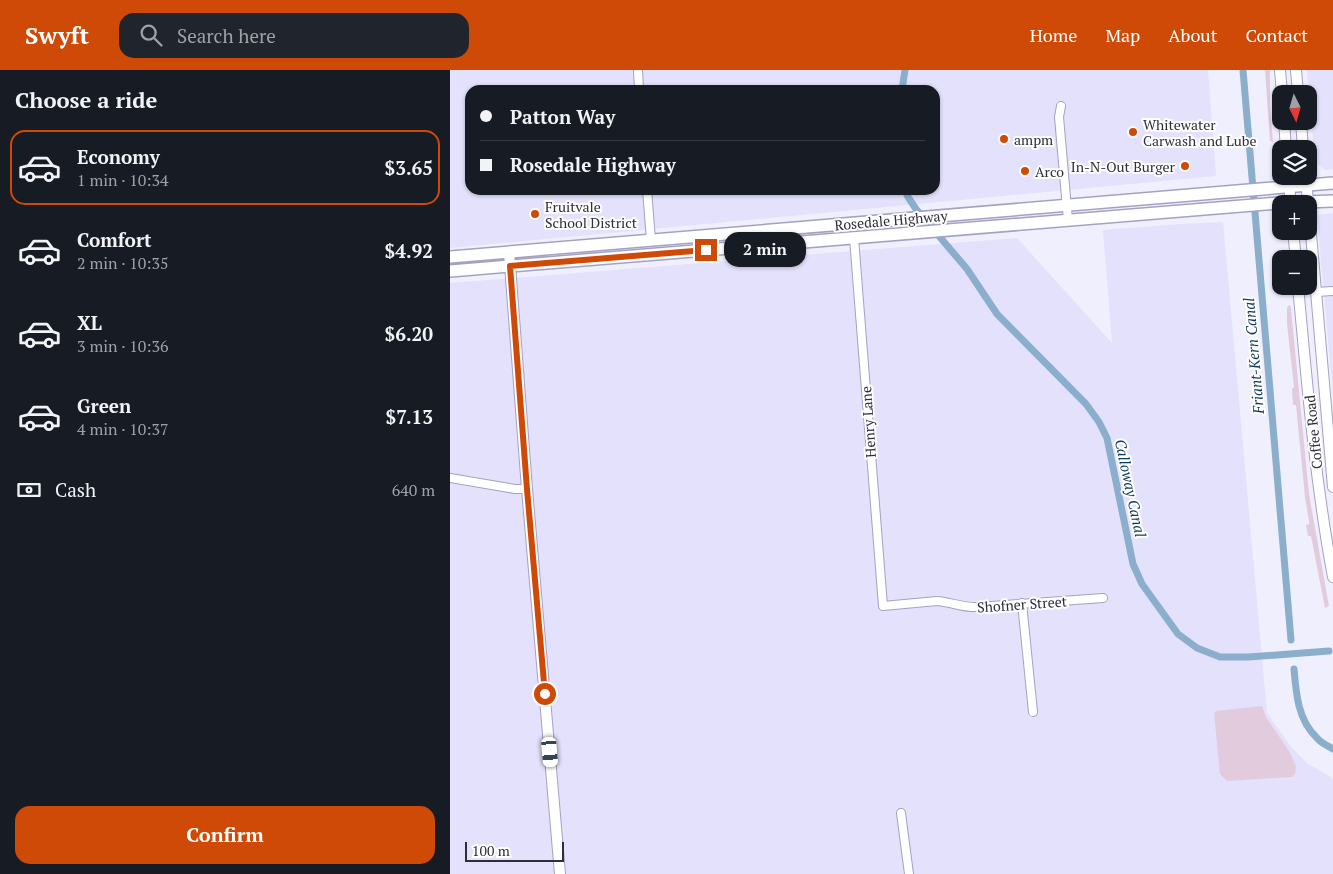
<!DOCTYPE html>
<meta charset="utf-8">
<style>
body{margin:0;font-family:"PT Serif",serif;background:#20242c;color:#f1f3f6;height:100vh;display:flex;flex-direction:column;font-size:19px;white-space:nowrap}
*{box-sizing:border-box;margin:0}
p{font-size:16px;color:#9ea1a6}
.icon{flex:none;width:28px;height:28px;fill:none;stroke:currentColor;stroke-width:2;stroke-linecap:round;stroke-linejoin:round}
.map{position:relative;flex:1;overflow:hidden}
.drawer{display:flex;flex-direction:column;background:#171b24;width:450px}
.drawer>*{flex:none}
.guide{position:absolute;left:15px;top:15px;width:475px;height:110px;border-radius:15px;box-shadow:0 1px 4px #0004;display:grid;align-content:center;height:110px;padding:0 15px;background:#171b24}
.needle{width:32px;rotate:175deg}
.controls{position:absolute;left:822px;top:15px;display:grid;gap:10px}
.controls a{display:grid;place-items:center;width:45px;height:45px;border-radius:10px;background:#171b24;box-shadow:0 1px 4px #0004;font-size:25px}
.scale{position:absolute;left:15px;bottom:12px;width:99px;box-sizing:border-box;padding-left:5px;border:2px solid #2e2d3b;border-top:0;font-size:14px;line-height:18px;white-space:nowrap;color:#2e2d3b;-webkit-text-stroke:4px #fefefe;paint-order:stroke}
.end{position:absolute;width:22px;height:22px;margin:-11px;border:6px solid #cf4a07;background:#fff;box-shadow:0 0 0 2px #fff}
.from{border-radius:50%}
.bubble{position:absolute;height:35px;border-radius:15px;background:#171b24;box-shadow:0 1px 4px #0004;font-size:16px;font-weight:800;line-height:35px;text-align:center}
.car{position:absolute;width:15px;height:30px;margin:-15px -8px;border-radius:6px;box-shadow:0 0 4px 1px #0007;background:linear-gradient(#fff 24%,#345 0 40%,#fff 0 76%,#345 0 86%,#fff 0)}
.guide b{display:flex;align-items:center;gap:18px;height:48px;font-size:19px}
.guide b+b{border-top:1px solid #363941}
.guide i{width:12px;height:12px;background:#f1f3f6}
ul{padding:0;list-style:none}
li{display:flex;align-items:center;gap:15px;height:75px;margin:0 10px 8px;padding:0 5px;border:2px solid transparent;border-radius:15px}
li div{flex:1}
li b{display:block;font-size:19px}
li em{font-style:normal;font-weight:800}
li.active{border-color:#cf4a07}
li>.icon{width:45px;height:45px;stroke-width:1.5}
h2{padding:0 15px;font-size:22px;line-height:60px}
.pay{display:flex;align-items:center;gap:12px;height:55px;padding:0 15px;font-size:19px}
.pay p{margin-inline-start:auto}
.primary-button{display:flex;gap:10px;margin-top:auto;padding:10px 15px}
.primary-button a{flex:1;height:58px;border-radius:15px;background:#cf4a07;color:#fff;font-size:20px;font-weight:800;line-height:58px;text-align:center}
header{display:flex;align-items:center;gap:30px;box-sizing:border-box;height:70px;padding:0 25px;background:#cf4a07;color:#fff}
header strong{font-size:24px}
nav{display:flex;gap:28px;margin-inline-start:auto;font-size:18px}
.search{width:350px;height:45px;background:#20242c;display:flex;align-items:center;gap:12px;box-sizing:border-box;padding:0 18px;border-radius:15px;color:#9ea1a6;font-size:19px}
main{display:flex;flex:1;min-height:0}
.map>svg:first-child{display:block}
.built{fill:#e3e1fb;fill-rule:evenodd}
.green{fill:#e3cbde}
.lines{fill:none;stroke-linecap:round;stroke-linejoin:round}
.canal{stroke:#8aaecb;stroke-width:7}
.street-casing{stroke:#a4a2c3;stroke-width:10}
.secondary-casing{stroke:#a4a2c3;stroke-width:12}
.primary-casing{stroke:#a4a2c3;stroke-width:14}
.street{stroke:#fff;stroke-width:8}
.secondary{stroke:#fff;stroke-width:10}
.primary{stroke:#fff;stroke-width:11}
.route{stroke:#cf4a07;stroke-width:6}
.poi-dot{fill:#cf4a07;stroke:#fefefe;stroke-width:2}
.labels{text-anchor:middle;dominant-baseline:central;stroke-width:4;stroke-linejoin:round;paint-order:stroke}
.poi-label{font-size:14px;fill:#2e2d3b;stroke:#fefefe;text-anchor:start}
.street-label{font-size:14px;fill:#2e2d3b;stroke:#fefefe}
.water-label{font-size:15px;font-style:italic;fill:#0d3856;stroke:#fefefe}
</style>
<header>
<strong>Swyft</strong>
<div class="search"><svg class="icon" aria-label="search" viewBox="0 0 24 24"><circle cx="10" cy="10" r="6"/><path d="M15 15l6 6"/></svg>Search here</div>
<nav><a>Home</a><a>Map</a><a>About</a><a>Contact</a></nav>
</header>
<main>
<section class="drawer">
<h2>Choose a ride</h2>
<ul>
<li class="active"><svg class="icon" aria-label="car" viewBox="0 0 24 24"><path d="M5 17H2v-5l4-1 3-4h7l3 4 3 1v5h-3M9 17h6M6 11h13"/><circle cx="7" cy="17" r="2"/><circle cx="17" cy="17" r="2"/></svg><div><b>Economy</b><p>1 min · 10:34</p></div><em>$3.65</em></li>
<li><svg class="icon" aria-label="car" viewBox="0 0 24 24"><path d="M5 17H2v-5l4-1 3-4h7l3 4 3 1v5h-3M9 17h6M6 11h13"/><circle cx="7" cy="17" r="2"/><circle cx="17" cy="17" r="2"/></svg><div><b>Comfort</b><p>2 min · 10:35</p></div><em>$4.92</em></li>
<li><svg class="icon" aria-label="car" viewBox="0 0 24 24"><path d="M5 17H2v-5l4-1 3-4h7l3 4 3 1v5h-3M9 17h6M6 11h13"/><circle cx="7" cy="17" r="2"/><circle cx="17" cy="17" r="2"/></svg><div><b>XL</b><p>3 min · 10:36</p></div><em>$6.20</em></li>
<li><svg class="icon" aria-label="car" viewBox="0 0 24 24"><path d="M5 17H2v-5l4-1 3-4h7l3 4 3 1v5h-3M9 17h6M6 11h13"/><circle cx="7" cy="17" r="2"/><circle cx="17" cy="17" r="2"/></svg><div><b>Green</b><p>4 min · 10:37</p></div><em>$7.13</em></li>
</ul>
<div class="pay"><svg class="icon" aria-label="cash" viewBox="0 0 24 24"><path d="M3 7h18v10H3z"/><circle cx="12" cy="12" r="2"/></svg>Cash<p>640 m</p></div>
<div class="primary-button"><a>Confirm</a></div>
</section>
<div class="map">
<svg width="883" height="804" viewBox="0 0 883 804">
<rect width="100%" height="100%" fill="#f0effd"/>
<path class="built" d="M0 0H758L766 106 0 178ZM20 20H485V120H20Z
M857 0H883V99L875 100 865 92Z
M883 143V326L867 145Z
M773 152 817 643 842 678 858 694 883 708V804H0V213L567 168 662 273 653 160 731 154Z"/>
<path class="green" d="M815 0H820V36L823 72 820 71Z
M839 235H840L841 239 859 424 879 536 875 538 861 466H858L856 455 859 454V451L855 427 846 335H843L842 319 844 317 837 254V238Z
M812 636 816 647 839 681 846 696 845 704 842 707 777 711 770 704 764 643 767 641Z"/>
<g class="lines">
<path class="canal" d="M793 0 841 570
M452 20 455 0
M455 120 458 127 466 139 517 199 547 244 636 334 649 352 657 368 683 494 692 514 728 564 747 578 770 587H799L879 581
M844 599C846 624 848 650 867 668 871 673 878 676 883 679"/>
<g class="street-casing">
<path id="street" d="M188 0 189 20
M611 36 609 47 618 150
M197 120 201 170
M404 168 433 536 487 531C501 532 514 538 528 537L653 528
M866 222 883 221
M0 408 65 419H77
M572 533 583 642
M451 743 459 804"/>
</g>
<g class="secondary-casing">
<path id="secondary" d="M830 0 832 24
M846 0 848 24
M834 51 836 79
M851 51 853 79
M838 106 841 134
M856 106 858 134
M859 141 883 417
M843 161 846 189
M59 182 77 419 110 804
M848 216C857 313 865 411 883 507"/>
</g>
<g class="primary-casing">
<path id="primary" d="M0 187 883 113
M0 201 828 133 883 131"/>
</g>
<use href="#street" class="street"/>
<use href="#secondary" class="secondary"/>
<use href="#primary" class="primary"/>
</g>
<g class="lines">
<path class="route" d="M95 624 77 419 60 196 256 180"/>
</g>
<g class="poi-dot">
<circle cx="683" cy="62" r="5"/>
<circle cx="554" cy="69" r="5"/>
<circle cx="735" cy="96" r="5"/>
<circle cx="575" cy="101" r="5"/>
<circle cx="85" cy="144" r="5"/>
</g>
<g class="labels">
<g class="poi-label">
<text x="693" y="54">Whitewater<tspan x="693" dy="16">Carwash and Lube</tspan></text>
<text x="564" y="69">ampm</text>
<text x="725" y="96" text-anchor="end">In-N-Out Burger</text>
<text x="585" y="101">Arco</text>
<text x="95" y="136">Fruitvale<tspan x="95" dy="16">School District</tspan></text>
</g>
<g class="street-label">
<text transform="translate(441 150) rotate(-5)">Rosedale Highway</text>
<text transform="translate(418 352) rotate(-94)">Henry Lane</text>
<text transform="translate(863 362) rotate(-96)">Coffee Road</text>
<text transform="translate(572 534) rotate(-4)">Shofner Street</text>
</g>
<g class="water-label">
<text transform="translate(803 286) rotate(-95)">Friant-Kern Canal</text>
<text transform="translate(681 418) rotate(78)">Calloway Canal</text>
</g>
</g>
</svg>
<div class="controls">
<a><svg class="needle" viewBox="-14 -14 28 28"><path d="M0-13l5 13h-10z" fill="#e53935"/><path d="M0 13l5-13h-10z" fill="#9ea1a6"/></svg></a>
<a><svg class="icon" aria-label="layers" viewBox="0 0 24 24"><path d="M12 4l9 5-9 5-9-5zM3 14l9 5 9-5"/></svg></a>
<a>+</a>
<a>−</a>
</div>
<div class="scale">100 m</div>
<i class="end from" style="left:95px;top:624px"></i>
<i class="end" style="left:256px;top:180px"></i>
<div class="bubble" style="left:274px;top:162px;width:82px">2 min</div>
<i class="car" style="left:100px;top:682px;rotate:175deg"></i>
<div class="guide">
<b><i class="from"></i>Patton Way</b>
<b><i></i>Rosedale Highway</b>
</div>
</div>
</main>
